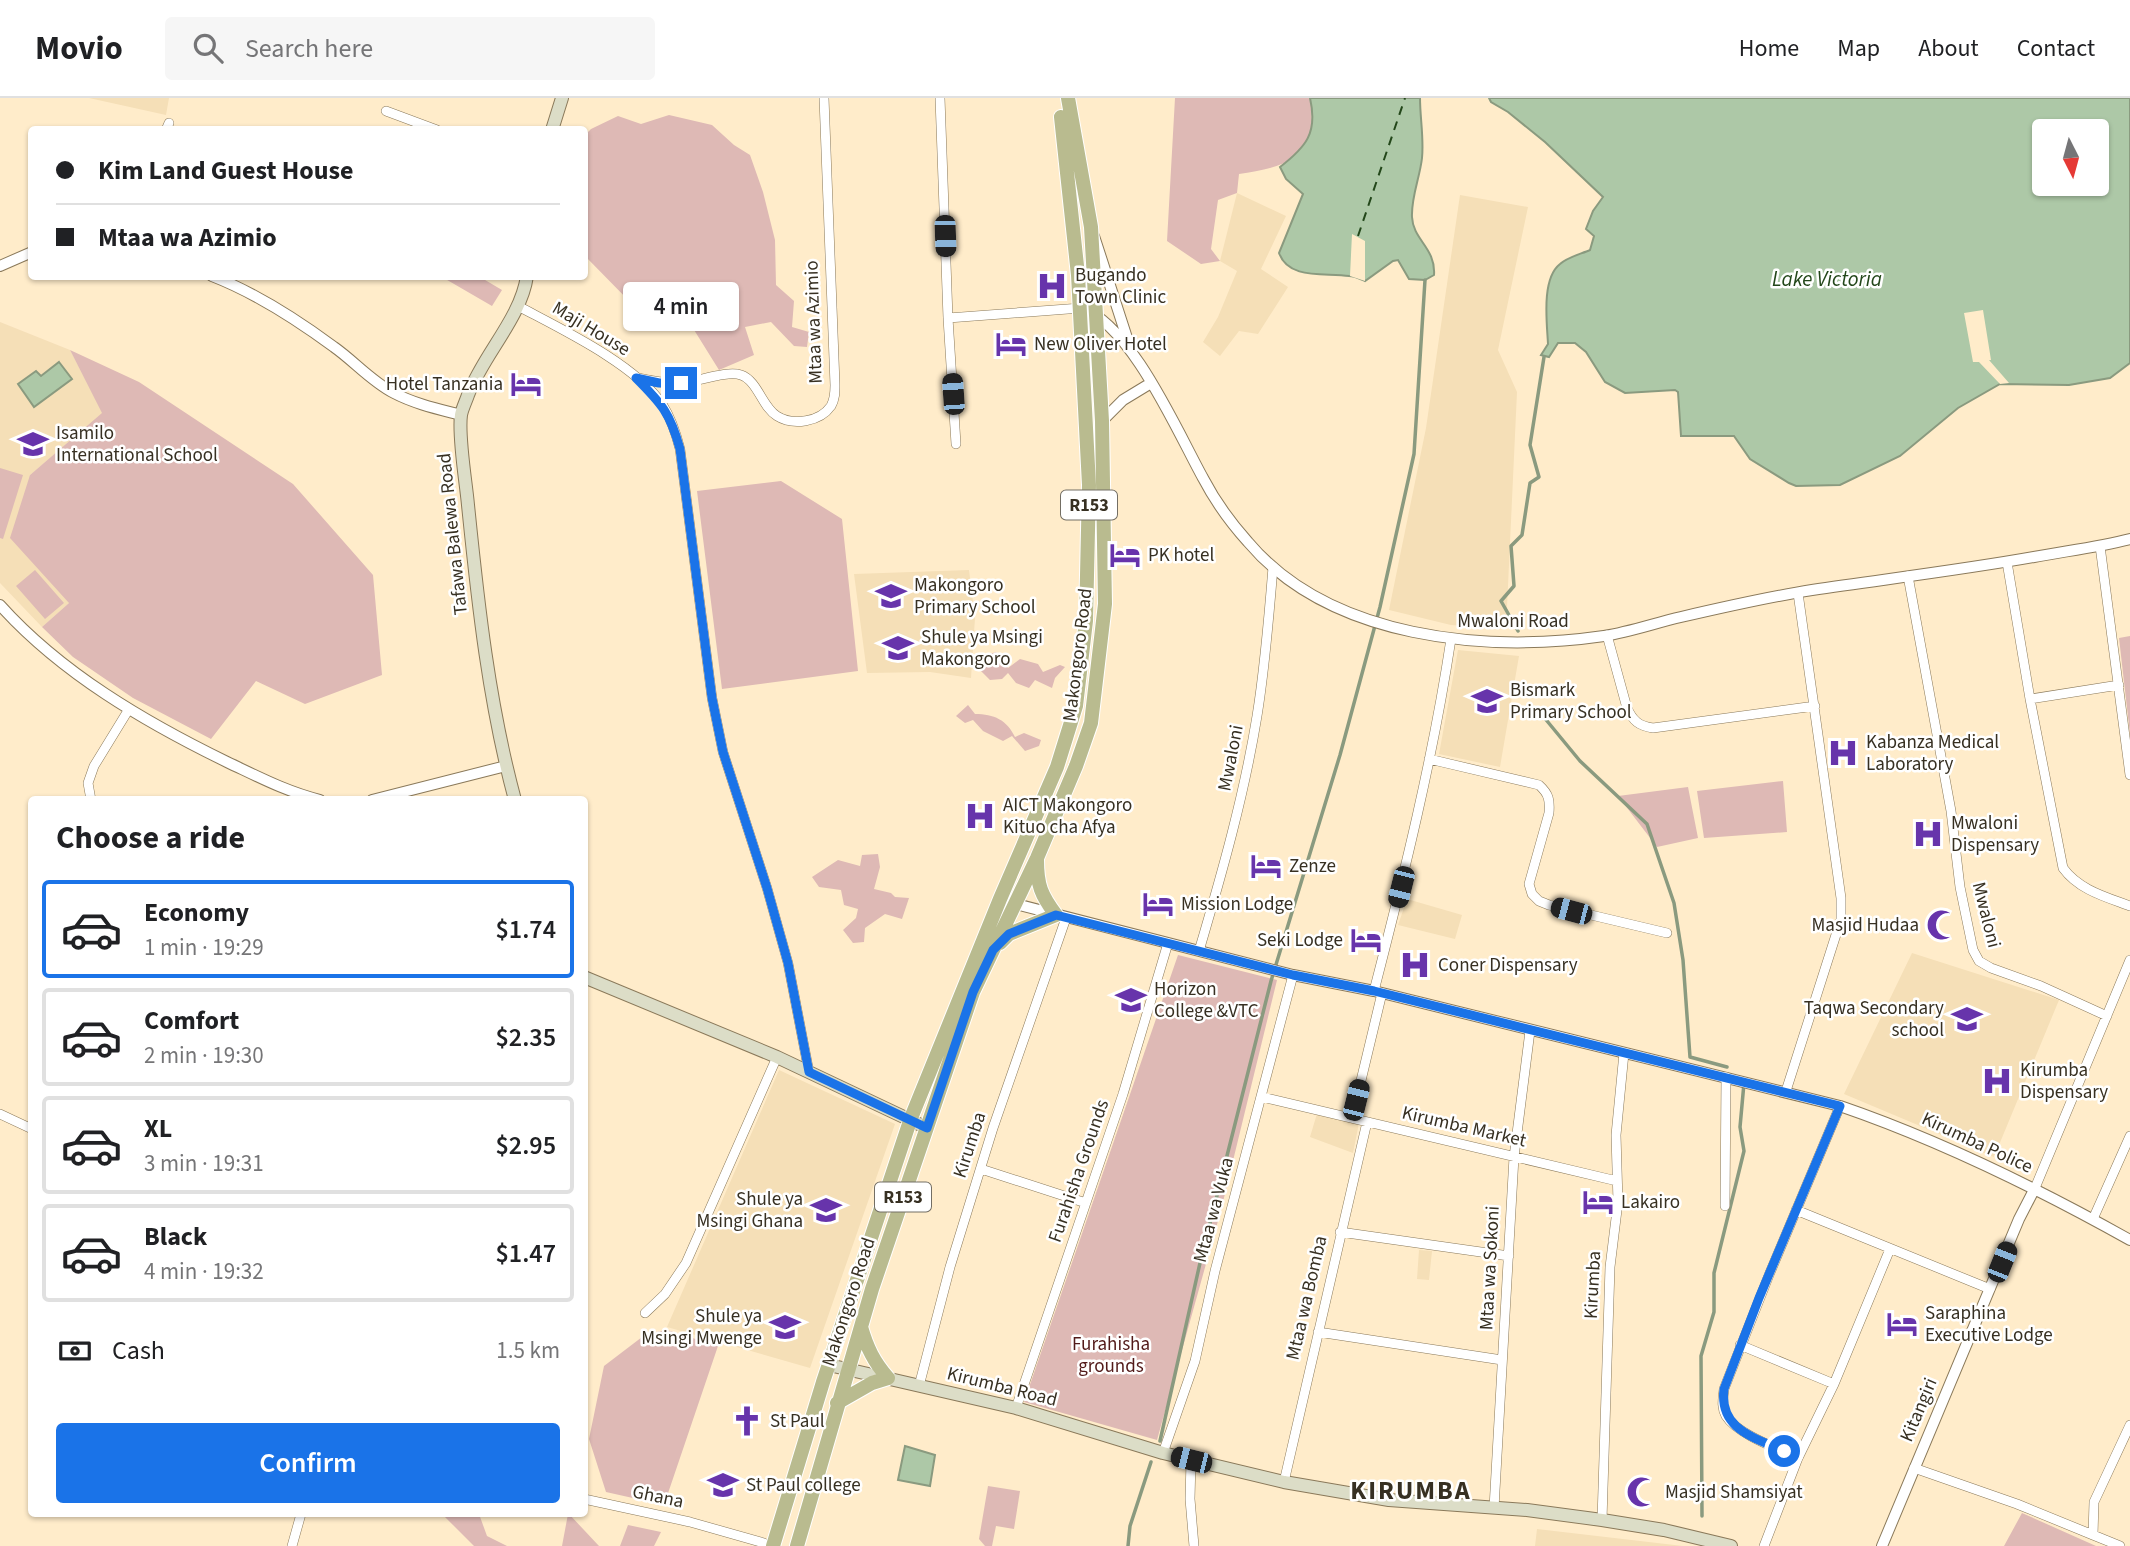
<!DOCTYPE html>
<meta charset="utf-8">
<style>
body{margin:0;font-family:"Source Sans 3",sans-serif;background:#f6f6f6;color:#202124;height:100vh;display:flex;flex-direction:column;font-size:26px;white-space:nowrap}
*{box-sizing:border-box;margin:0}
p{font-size:23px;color:#757577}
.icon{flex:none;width:38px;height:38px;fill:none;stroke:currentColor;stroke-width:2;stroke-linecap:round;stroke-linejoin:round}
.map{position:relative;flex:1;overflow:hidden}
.drawer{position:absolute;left:28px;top:698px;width:560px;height:721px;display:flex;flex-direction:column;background:#fff;border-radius:7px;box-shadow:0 2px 5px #0004}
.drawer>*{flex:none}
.banner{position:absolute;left:28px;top:28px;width:560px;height:154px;border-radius:7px;box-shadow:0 2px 5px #0004;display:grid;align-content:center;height:154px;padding:0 28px;background:#fff}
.needle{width:46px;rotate:174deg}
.buttons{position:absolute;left:2032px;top:21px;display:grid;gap:14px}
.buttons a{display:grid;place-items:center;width:77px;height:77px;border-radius:7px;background:#fff;box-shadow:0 2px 5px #0004;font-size:35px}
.end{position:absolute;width:32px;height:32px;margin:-16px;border:9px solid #1a73e8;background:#fff;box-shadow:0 0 0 4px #fff}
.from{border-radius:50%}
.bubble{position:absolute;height:49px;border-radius:7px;background:#fff;box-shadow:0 2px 5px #0004;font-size:23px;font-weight:600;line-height:49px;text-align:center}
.car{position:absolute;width:21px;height:42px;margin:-21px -10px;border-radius:9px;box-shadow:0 0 5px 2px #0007;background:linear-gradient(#222 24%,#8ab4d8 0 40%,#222 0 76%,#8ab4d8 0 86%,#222 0)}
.banner b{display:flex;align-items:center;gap:24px;height:66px;font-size:26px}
.banner b+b{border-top:2px solid #e0e0e0}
.banner i{width:18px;height:18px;background:#202124}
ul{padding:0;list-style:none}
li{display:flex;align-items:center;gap:21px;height:98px;margin:0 14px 10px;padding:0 14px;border:4px solid #e0e0e0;border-radius:7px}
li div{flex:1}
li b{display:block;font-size:26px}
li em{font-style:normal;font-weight:600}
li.selected{border-color:#1a73e8}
li>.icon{width:63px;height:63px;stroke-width:1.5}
h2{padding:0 28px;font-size:32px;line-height:84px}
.pay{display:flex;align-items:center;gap:18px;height:77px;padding:0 28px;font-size:26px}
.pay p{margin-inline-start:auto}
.primary-button{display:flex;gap:14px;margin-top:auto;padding:14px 28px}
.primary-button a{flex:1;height:80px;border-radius:7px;background:#1a73e8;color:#fff;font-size:28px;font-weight:600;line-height:80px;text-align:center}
header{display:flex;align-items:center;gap:42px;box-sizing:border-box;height:98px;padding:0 35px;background:#fff;border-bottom:2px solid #e0e0e0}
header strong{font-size:33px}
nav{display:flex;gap:38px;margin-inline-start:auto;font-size:24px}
.search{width:490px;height:63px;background:#f6f6f6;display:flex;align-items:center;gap:18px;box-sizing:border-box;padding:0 24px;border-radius:7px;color:#757577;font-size:26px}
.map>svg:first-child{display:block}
.built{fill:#f5dfb7}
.green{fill:#deb9b5}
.water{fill:#adc8a7;stroke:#8a9a7f;stroke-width:2;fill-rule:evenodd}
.pier{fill:#ffecca}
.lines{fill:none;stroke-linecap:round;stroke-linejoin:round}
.stream{stroke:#8a9a7f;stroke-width:3.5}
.ferry{stroke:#23471a;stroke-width:2;stroke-dasharray:9 7;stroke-linecap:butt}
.minor-casing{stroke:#8a795a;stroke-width:10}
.tertiary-casing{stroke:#8a795a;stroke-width:12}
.secondary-casing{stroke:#8a795a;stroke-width:14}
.primary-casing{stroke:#fff;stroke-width:16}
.minor{stroke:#fff;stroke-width:9}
.tertiary{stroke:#fff;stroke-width:10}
.secondary{stroke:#dcddc7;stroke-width:12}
.primary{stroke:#b9bb8f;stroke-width:14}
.route{stroke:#1a73e8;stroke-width:9}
.labels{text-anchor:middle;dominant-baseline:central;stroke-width:5;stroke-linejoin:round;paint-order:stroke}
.shield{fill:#fff;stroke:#736e64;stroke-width:2}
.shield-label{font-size:18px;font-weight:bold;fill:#373022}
.poi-label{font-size:19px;fill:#373022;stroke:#fff;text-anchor:start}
.street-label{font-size:19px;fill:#373022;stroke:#fff}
.park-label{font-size:19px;fill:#521a19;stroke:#fff}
.water-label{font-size:21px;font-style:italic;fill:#23471a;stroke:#fff}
.district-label{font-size:26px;font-weight:bold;letter-spacing:2px;fill:#373022;stroke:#fff}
</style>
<header>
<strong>Movio</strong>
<div class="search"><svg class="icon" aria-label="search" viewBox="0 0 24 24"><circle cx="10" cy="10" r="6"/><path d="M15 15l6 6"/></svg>Search here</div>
<nav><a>Home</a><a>Map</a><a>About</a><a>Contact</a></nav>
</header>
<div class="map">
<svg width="2130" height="1448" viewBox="0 0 2130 1448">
<rect width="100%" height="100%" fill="#ffecca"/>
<path class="built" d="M89 0H169L166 17Z
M1237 95 1286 118 1261 171 1288 189 1258 236 1239 233 1220 258 1203 244 1218 219 1237 173 1220 163Z
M1460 97 1528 109 1498 252 1517 294 1506 531 1451 527 1389 512 1426 330Z
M0 224 70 252 103 315 30 377 69 505 42 529 0 485Z
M969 472 975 520 971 580 930 574 867 575 854 476Z
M1458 552 1519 558 1500 669 1439 656Z
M1407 801 1462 817 1455 841 1398 827Z
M1912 855 2059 902 1994 1059 1844 996Z
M779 972 895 1026 810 1270 667 1229Z
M1319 1009 1359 1025 1353 1055 1310 1039Z
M1419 1152 1432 1153 1429 1182 1417 1181Z
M1537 1431 1683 1448H1535Z"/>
<path class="green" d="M1175 0H1310L1311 2C1311 13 1313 26 1310 35 1300 68 1268 71 1239 76L1237 95 1218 102 1211 151 1220 163 1201 166 1167 143Z
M669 17 712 27 734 47 750 57 763 94 775 142 776 187 794 203 792 229 809 234 807 249 794 248 771 224 745 229 754 257 719 272 691 227 634 208 585 158V37L591 31 618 18 641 26Z
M442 179H480L502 192 492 208Z
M70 252 139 284 293 386 373 477 382 577 305 606 256 583 211 641 133 600 73 559 42 529 69 505 10 440 30 377 102 315Z
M0 370 23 377 3 441 0 440Z
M781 383 842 421 858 573 722 591 697 393Z
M35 472 64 505 45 521 16 488Z
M2130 538V636L2119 540Z
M996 554 1008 570 1020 561 1038 566 1043 574 1060 567 1065 569 1055 580 1052 590 1035 582 1029 590 1016 585 1008 575 1002 581 990 582 979 571 981 559Z
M968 607 975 616C994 616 1007 622 1015 639L1024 635 1041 642 1039 648 1025 653 1012 638 1003 643 983 633 973 622 965 625 956 618Z
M1783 683 1787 734 1704 740 1697 693Z
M1688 689 1698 740 1657 749 1618 698Z
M878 756 880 769 874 791 891 795 895 799 909 800 902 821 885 816 865 830 864 844 853 845 843 832 856 820 858 811 844 807 841 792 819 789 812 779 838 762 860 768 862 757Z
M1178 857 1277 882 1221 1112 1157 1342 1024 1304Z
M667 1232 718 1248 664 1407 606 1394 589 1341 604 1268 646 1236Z
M988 1388 1020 1393 1014 1431 996 1428 992 1448H985L979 1441Z
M2022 1415 2096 1448H2004Z
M442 1416H479L487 1438 507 1448H474Z
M568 1416H569L599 1448H562Z
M628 1427 661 1434 654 1448H620Z"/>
<path class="water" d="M1310 0H1420C1420 20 1424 40 1422 60 1420 79 1411 99 1412 119 1413 142 1436 150 1434 177L1425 182 1409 181 1398 162 1393 163 1365 183C1360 181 1355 178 1349 178 1327 174 1289 183 1279 155L1303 96 1286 81 1280 69C1306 49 1318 35 1310 0Z
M1489 0H2130V265L2110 280 2069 287 2000 286 1958 310 1900 358 1840 387 1796 388 1789 385 1750 361 1734 338H1681L1678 294 1675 292 1625 295 1605 284 1586 254 1575 245H1558L1549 259 1541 257 1548 246C1547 225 1541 181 1560 166 1568 159 1581 156 1590 152L1594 138 1586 131 1593 113 1603 99 1545 44 1508 14 1491 4ZM2044 33H2096V86H2044Z
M59 264 72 281 34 309 18 286 36 273 41 278Z
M905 1348 935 1357 930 1388 898 1382Z"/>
<path class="pier" d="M1352 136 1365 143V183L1350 178Z
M1983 212 1991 262H1989L2009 285 2000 286 1979 264H1973L1964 215Z"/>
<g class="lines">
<path class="stream" d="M1518 533 1501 503 1514 488 1511 448 1522 437 1530 385 1539 379 1530 347 1544 259
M1538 612 1580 663 1647 726 1674 805 1683 862 1690 959 1727 969
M1160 1343 1200 1165 1271 883 1340 657 1380 509 1414 356 1425 182
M1702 1418 1701 1258 1714 1214V1175L1744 1053 1740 1029 1744 985
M1128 1448 1130 1428 1151 1364"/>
<path class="ferry" d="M1358 138 1405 0"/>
<g class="minor-casing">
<path id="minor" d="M940 0 948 220 956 346
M386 13 437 32
M166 32 169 25
M518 208C561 231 635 266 662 306 671 320 676 335 680 351L712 600 723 654 767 790 788 865 809 974
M948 220 1081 210
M638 280C652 283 666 286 681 285 697 284 727 272 741 277 758 283 762 309 777 318 793 328 820 324 831 308 835 301 835 294 835 287L824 0
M2100 448 2130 677
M2007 464 2030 601 2063 770C2079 792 2106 799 2130 808
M1908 478 1951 713 1960 789 1973 852 1979 863 1991 870 2041 888 2107 918
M1607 537 1627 610C1633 623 1639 628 1653 630L1815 608
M2030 601 2119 587
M1429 661 1539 687C1549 696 1550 702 1549 715L1529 786 1532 796 1539 803 1549 807 1667 835
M91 702 88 685 94 668 129 611
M1199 853C1222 775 1244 698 1257 618 1265 569 1269 519 1273 469
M1374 893C1404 777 1433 660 1451 541
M1786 993 1841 821V800L1798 495
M1262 999 1617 1083
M0 1016 32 1031
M1352 1020 1382 895
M981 1071 1086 1105
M2035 1090 2130 862
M1725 1108 1726 979
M1796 1112 1990 1191
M2093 1121 2130 1038
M1340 1134 1509 1158
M645 1215 665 1196 686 1165 777 959
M1318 1234 1502 1262
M1740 1247 1834 1286
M919 1288 950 1169 993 1030 1066 820
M1016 1310 1123 996 1168 845
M1163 1355 1195 1263 1215 1173 1293 877
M1798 1360C1779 1351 1737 1336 1726 1318 1721 1309 1723 1301 1724 1291L1769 1177 1840 1008
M1191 1362 1190 1401 1194 1448
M1914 1370 2017 1406 2093 1437
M1284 1384 1367 1024
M584 1401 690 1424 764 1445
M1494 1410 1514 1059 1530 933
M1602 1422 1610 1169 1618 1104 1616 1037 1624 955
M292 1448 301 1416
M1764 1448 1798 1360 1834 1286 1890 1151
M2120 1448 2093 1437 2094 1404 2130 1327"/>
</g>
<g class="tertiary-casing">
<path id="tertiary" d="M1094 138 1129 246
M0 168 32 154
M212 178C256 195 296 221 334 249 354 263 372 284 394 295 415 306 438 311 461 317
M1081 210C1131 226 1178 335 1203 380 1215 403 1230 424 1248 444 1330 541 1486 555 1604 538 1630 534 1655 525 1681 519 1724 509 1768 499 1812 492 1886 481 1961 472 2034 459 2066 453 2099 449 2130 441
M1102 323 1123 302 1151 285
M0 507C61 575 145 624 227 664 259 679 285 693 320 702
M372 702 506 668
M1008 804 1293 877 1374 893 1840 1008C1942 1043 2037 1090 2130 1142
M1882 1448 2019 1121 2035 1090"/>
</g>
<g class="secondary-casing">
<path id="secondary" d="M552 32 562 0
M515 702C489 606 478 506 468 407 466 384 458 339 461 317 462 311 466 303 468 297 483 257 521 220 527 178
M584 879 777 959 927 1030
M829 1267 1016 1310 1163 1355 1284 1384 1389 1402 1527 1412 1602 1422 1664 1432 1731 1448"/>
</g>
<g class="primary-casing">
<path id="primary" d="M1000 845 1009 836 1056 817C1041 797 1037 787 1037 762
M837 1305 872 1285 888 1280C874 1264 867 1250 861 1229
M773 1448 823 1284 911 1020 1000 801 1057 669 1076 608 1086 523 1089 387 1078 177 1061 19
M797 1448 872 1191 973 894 1037 760 1076 668 1091 625 1105 506 1102 323 1091 129 1068 0"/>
</g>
<use href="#minor" class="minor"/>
<use href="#tertiary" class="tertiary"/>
<use href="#secondary" class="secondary"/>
<use href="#primary" class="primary"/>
</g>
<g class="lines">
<path class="route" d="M681 285H659L636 280C662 306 670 315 680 351L712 600 723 654 767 790 788 865 809 974 927 1030 973 894 993 852 1009 836 1056 817 1293 877 1374 893 1840 1008 1759 1200 1724 1291C1719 1331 1753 1339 1784 1353"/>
</g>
<defs>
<g id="hospital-bare" transform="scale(2.415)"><path d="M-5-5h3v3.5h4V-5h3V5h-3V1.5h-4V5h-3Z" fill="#6734ab" stroke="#fff" stroke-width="2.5" paint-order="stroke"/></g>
<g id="hotel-bare" transform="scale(2.415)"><path d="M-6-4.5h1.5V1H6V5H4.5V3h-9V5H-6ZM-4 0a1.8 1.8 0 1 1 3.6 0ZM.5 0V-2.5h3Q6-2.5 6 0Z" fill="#6734ab" stroke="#fff" stroke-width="2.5" paint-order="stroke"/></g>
<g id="school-bare" transform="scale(2.415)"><path d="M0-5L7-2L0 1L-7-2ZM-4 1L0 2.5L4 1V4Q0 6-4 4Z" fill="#6734ab" stroke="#fff" stroke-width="2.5" paint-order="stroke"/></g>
<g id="mosque-bare" transform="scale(2.415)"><path d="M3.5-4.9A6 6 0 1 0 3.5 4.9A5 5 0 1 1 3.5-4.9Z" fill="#6734ab" stroke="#fff" stroke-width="2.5" paint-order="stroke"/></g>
<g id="university-bare" transform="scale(2.415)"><path d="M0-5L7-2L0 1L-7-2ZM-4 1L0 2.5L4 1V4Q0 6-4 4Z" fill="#6734ab" stroke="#fff" stroke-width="2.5" paint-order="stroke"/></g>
<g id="church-bare" transform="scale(2.415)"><path d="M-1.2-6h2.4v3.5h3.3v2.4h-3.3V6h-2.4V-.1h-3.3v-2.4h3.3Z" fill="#6734ab" stroke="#fff" stroke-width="2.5" paint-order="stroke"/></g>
</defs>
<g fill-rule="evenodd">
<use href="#hospital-bare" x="1052" y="188"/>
<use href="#hotel-bare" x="1011" y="246"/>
<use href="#hotel-bare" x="526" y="286"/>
<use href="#school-bare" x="33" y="346"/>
<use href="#hotel-bare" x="1125" y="457"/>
<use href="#school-bare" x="891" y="498"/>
<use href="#school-bare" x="898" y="550"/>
<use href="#school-bare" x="1487" y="603"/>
<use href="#hospital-bare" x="1843" y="655"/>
<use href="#hospital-bare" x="980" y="718"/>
<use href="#hospital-bare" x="1928" y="736"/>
<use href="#hotel-bare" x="1266" y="768"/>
<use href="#hotel-bare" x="1158" y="806"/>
<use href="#mosque-bare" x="1942" y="827"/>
<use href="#hotel-bare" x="1366" y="842"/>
<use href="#hospital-bare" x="1415" y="867"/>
<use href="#university-bare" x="1131" y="902"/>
<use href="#school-bare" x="1967" y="921"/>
<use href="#hospital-bare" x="1997" y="983"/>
<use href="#hotel-bare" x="1598" y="1104"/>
<use href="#school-bare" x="826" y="1112"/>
<use href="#hotel-bare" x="1902" y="1226"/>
<use href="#school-bare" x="785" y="1229"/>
<use href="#church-bare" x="747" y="1323"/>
<use href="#university-bare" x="723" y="1387"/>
<use href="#mosque-bare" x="1642" y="1394"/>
</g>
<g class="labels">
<g class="shield">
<rect x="1061" y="392.5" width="56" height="29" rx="5"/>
<rect x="875" y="1084.5" width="56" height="29" rx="5"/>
</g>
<g class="shield-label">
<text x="1089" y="407">R153</text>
<text x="903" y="1099">R153</text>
</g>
<g class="poi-label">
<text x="1075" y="177">Bugando<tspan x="1075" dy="22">Town Clinic</tspan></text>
<text x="1034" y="246">New Oliver Hotel</text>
<text x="503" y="286" text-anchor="end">Hotel Tanzania</text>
<text x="56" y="335">Isamilo<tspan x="56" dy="22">International School</tspan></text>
<text x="1148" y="457">PK hotel</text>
<text x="914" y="487">Makongoro<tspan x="914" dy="22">Primary School</tspan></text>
<text x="921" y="539">Shule ya Msingi<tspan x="921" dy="22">Makongoro</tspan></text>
<text x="1510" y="592">Bismark<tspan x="1510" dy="22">Primary School</tspan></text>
<text x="1866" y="644">Kabanza Medical<tspan x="1866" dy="22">Laboratory</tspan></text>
<text x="1003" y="707">AICT Makongoro<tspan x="1003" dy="22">Kituo cha Afya</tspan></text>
<text x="1951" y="725">Mwaloni<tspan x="1951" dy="22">Dispensary</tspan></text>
<text x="1289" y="768">Zenze</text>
<text x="1181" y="806">Mission Lodge</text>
<text x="1919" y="827" text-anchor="end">Masjid Hudaa</text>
<text x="1343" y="842" text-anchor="end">Seki Lodge</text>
<text x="1438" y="867">Coner Dispensary</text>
<text x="1154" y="891">Horizon<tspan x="1154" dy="22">College &amp;VTC</tspan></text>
<text x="1944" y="910" text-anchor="end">Taqwa Secondary<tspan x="1944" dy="22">school</tspan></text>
<text x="2020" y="972">Kirumba<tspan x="2020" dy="22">Dispensary</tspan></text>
<text x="803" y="1101" text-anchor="end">Shule ya<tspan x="803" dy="22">Msingi Ghana</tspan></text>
<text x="1621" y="1104">Lakairo</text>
<text x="1925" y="1215">Saraphina<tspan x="1925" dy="22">Executive Lodge</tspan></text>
<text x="762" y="1218" text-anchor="end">Shule ya<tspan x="762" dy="22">Msingi Mwenge</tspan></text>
<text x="770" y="1323">St Paul</text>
<text x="746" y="1387">St Paul college</text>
<text x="1665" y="1394">Masjid Shamsiyat</text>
</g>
<g class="street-label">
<text transform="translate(814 224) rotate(-92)">Mtaa wa Azimio</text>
<text transform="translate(591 231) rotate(31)">Maji House</text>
<text transform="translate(453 436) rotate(-96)">Tafawa Balewa Road</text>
<text x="1513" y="523">Mwaloni Road</text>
<text transform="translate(1078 557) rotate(-83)">Makongoro Road</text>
<text transform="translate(1231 660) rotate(-79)">Mwaloni</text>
<text transform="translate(1986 817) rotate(76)">Mwaloni</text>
<text transform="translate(1464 1029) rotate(13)">Kirumba Market</text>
<text transform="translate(1977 1045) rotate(25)">Kirumba Police</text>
<text transform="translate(970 1047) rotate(-72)">Kirumba</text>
<text transform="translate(1079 1073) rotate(-71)">Furahisha Grounds</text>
<text transform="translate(1214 1112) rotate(-75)">Mtaa wa Vuka</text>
<text transform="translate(1490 1170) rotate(-87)">Mtaa wa Sokoni</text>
<text transform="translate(1593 1187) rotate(-87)">Kirumba</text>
<text transform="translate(1307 1200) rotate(-77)">Mtaa wa Bomba</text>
<text transform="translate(849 1204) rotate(-72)">Makongoro Road</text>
<text transform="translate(1002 1289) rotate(14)">Kirumba Road</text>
<text transform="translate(1919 1312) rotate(-67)">Kitangiri</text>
<text transform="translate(658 1399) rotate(12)">Ghana</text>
</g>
<g class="park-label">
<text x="1111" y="1246">Furahisha<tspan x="1111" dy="22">grounds</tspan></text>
</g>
<g class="water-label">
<text x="1827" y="181">Lake Victoria</text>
</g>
<g class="district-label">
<text x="1411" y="1392">KIRUMBA</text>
</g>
</g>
</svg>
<div class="buttons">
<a><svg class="needle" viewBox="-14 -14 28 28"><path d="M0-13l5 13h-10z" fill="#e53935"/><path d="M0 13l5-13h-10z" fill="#757577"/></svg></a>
</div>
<i class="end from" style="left:1784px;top:1353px"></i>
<i class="end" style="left:681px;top:285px"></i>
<div class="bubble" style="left:623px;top:184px;width:116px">4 min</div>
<i class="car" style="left:945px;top:138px;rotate:178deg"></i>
<i class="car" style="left:953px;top:296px;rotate:356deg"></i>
<i class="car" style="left:1401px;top:789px;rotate:194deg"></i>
<i class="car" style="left:1571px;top:813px;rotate:285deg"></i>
<i class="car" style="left:1356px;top:1002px;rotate:14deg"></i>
<i class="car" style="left:2002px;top:1164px;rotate:22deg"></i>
<i class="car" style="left:1191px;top:1362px;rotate:284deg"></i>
<div class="banner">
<b><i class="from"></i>Kim Land Guest House</b>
<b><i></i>Mtaa wa Azimio</b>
</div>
<section class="drawer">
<h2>Choose a ride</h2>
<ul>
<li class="selected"><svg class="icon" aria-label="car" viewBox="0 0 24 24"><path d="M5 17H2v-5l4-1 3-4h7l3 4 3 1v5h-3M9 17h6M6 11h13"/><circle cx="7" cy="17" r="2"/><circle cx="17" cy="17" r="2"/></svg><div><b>Economy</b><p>1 min · 19:29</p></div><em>$1.74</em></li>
<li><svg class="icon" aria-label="car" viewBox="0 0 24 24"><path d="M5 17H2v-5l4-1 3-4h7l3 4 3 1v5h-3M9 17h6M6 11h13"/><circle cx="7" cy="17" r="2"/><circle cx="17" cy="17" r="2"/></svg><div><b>Comfort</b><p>2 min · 19:30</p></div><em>$2.35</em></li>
<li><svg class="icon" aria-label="car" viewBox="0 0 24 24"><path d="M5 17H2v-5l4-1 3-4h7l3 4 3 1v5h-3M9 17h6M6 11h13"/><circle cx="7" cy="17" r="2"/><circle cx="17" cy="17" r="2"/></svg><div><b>XL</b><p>3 min · 19:31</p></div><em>$2.95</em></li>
<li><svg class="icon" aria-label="car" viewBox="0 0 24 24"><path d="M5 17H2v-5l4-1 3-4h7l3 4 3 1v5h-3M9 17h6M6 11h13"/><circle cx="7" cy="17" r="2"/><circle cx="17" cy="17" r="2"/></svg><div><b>Black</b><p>4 min · 19:32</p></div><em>$1.47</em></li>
</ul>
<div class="pay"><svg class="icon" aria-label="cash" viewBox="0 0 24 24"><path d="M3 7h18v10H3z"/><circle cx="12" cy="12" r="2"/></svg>Cash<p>1.5 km</p></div>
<div class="primary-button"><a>Confirm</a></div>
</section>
</div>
